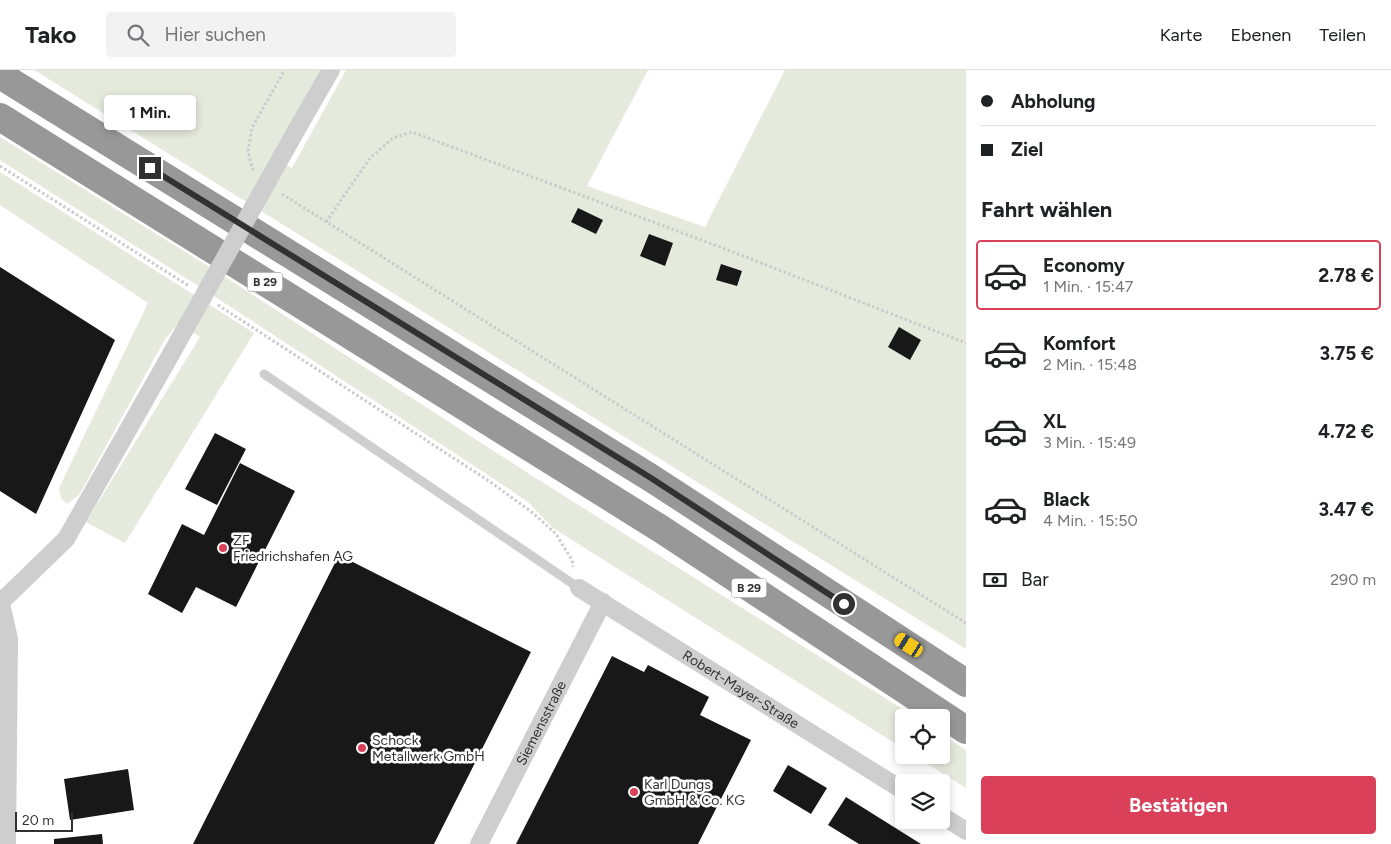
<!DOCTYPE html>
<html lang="de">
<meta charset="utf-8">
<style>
body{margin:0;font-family:Figtree,sans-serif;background:#f2f2f2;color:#202124;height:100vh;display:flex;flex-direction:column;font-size:19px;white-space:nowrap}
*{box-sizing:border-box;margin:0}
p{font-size:16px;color:#757577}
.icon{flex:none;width:28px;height:28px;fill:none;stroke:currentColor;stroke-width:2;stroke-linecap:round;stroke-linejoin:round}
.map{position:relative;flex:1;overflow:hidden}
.sheet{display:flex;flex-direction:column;background:#fff;width:425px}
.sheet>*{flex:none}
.banner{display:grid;align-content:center;height:110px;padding:0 15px;background:#fff}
.buttons{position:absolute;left:895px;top:639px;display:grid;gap:10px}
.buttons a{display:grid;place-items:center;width:55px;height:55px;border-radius:5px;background:#fff;box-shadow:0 2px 8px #0003;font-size:25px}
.scale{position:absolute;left:15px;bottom:12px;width:58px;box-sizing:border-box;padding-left:5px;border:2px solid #313131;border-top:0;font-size:14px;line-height:18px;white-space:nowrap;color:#313131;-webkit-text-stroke:4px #fff;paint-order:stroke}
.end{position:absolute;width:22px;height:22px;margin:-11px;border:6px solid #313131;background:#fff;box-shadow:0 0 0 2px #fff}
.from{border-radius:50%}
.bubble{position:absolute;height:35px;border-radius:5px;background:#fff;box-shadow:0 2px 8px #0003;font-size:16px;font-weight:700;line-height:35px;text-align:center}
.car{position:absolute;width:15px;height:30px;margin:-15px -8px;border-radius:6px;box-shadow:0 0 4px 1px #0007;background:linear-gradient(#f5c518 24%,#345 0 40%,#f5c518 0 76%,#345 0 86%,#f5c518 0)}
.banner b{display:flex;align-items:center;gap:18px;height:48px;font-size:19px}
.banner b+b{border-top:1px solid #e0e0e0}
.banner i{width:12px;height:12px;background:#202124}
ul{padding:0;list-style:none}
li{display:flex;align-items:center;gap:15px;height:70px;margin:0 10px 8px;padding:0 5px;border:2px solid transparent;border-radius:5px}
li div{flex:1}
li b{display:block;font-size:19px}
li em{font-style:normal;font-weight:700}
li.current{border-color:#db405b}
li>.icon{width:45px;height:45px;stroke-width:1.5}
h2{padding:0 15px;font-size:22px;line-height:60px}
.pay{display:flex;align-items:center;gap:12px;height:55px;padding:0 15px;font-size:19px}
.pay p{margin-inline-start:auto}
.primary-button{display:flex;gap:10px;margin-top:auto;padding:10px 15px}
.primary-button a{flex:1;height:58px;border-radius:5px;background:#db405b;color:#fff;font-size:20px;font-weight:700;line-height:58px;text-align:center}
header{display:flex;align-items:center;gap:30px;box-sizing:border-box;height:70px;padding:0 25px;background:#fff;border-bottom:1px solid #e0e0e0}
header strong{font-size:24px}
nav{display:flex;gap:28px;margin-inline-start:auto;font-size:18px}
.search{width:350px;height:45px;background:#f2f2f2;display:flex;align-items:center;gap:12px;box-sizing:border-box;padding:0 18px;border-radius:5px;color:#757577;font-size:19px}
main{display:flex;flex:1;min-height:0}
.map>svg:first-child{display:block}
.green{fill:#e5eadd}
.building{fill:#181818}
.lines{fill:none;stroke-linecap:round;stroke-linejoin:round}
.path{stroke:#cbcbcb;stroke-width:3;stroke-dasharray:2.5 2.5;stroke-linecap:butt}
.lane{stroke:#cecece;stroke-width:9}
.street{stroke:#cecece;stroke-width:18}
.highway{stroke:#989898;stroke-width:28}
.street-bridge{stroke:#cecece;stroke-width:18}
.route{stroke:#313131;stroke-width:6}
.poi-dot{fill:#db405b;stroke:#fff;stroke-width:2}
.labels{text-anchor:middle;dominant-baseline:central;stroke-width:5;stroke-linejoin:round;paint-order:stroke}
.shield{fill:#fff;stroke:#6f6f6f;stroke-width:1}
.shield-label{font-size:12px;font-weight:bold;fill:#313131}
.poi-label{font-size:14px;fill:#313131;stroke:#fff;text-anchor:start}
.street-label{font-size:14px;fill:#313131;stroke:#fff}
</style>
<header>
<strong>Tako</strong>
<div class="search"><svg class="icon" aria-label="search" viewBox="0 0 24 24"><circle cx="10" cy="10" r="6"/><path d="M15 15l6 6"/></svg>Hier suchen</div>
<nav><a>Karte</a><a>Ebenen</a><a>Teilen</a></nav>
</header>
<main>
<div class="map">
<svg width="966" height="774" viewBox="0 0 966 774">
<rect width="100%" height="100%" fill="#fff"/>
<path class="green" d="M34 0H323L273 88 292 98 346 0H648L587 116 705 157 785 0H966V579Z
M0 67 208 196 531 405 915 647 904 648V679L553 458 528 432 488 405 200 217 0 90Z
M0 102 254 263 125 473 86 452 200 267 178 253 164 271 79 425 67 434 61 428 59 418 148 233 0 135Z
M941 664 966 680V718L913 685H941Z"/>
<path class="building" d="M578 138 603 150 596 164 571 152Z
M649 164 673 173 665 196 640 186Z
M721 194 742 201 737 216 716 210Z
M0 197 115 270 36 444 0 421Z
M899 257 921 270 910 290 888 277Z
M215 363 246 379 217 435 185 419Z
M240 393 295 421 236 537 196 517 182 543 148 524 182 454 204 465Z
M339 485 531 582 434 774H193Z
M612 586 644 602 648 595 709 627 700 645 751 670 698 774H516Z
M788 695 827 718 811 744 773 721Z
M128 699 134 740 70 750 64 709Z
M846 727 921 774H859L828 755Z
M102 764 103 774H54V769Z"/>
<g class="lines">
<path class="path" d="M0 96 189 216
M254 100 252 98 248 81 252 58 284 1
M282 124 966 553
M326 152 370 88 393 68 412 62 728 180 966 273
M218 235 489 411 533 443 556 464 572 490 573 497"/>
<path class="lane" d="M264 304 579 518"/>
<g class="street">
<path d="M297 59 331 0"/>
<path id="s1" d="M579 518 904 721"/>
<path d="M0 529 9 569 7 774"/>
<path d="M2 531 66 469 166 293"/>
<path d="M941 745 966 761"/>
<path id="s2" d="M479 774 603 532"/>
</g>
<path class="highway" d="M0 5 651 408 966 613
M0 47 661 459 966 660"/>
<path class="street-bridge" d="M166 293 297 59"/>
</g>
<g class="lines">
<path class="route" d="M150 98 651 408 844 534"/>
</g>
<g class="poi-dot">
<circle cx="223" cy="478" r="5"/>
<circle cx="362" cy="678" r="5"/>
<circle cx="634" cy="722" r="5"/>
</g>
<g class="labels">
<g class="shield">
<rect x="247.5" y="202.5" width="35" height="19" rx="4"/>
<rect x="731.5" y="508.5" width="35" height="19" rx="4"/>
</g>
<g class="shield-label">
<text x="265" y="212">B 29</text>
<text x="749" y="518">B 29</text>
</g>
<g class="poi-label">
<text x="233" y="470">ZF<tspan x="233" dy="16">Friedrichshafen AG</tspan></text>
<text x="372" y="670">Schock<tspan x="372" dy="16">Metallwerk GmbH</tspan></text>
<text x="644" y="714">Karl Dungs<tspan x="644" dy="16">GmbH &amp; Co. KG</tspan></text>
</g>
<g class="street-label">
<text stroke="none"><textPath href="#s1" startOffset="191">Robert-Mayer-Straße</textPath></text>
<text stroke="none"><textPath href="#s2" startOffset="136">Siemensstraße</textPath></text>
</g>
</g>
</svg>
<div class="buttons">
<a><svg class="icon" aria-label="locate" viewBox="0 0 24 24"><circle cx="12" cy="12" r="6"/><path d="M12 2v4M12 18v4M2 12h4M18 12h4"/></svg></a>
<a><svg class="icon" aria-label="layers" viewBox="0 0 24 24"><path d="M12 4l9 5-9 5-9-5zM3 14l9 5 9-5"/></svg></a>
</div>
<div class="scale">20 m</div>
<i class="end from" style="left:844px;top:534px"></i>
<i class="end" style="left:150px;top:98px"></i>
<div class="bubble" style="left:104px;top:25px;width:92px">1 Min.</div>
<i class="car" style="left:909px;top:575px;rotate:303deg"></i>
</div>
<section class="sheet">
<div class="banner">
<b><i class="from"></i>Abholung</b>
<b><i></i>Ziel</b>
</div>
<h2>Fahrt wählen</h2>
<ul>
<li class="current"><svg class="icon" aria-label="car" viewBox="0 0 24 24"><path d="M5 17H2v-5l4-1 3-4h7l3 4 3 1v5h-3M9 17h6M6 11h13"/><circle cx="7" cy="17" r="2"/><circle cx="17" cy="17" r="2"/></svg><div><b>Economy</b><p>1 Min. · 15:47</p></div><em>2.78 €</em></li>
<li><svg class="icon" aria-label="car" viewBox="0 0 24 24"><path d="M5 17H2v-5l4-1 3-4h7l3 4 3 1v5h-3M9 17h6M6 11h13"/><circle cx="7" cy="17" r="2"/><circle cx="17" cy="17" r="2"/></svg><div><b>Komfort</b><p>2 Min. · 15:48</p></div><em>3.75 €</em></li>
<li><svg class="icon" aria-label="car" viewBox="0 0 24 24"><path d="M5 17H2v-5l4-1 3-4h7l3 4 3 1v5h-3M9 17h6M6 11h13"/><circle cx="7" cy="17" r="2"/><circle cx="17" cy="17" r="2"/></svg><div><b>XL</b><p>3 Min. · 15:49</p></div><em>4.72 €</em></li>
<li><svg class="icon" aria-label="car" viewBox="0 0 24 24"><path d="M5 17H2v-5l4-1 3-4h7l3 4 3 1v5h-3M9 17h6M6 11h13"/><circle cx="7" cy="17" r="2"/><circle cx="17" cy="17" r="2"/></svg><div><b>Black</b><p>4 Min. · 15:50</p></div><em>3.47 €</em></li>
</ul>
<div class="pay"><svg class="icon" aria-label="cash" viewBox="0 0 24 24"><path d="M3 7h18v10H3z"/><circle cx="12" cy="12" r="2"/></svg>Bar<p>290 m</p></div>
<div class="primary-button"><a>Bestätigen</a></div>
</section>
</main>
